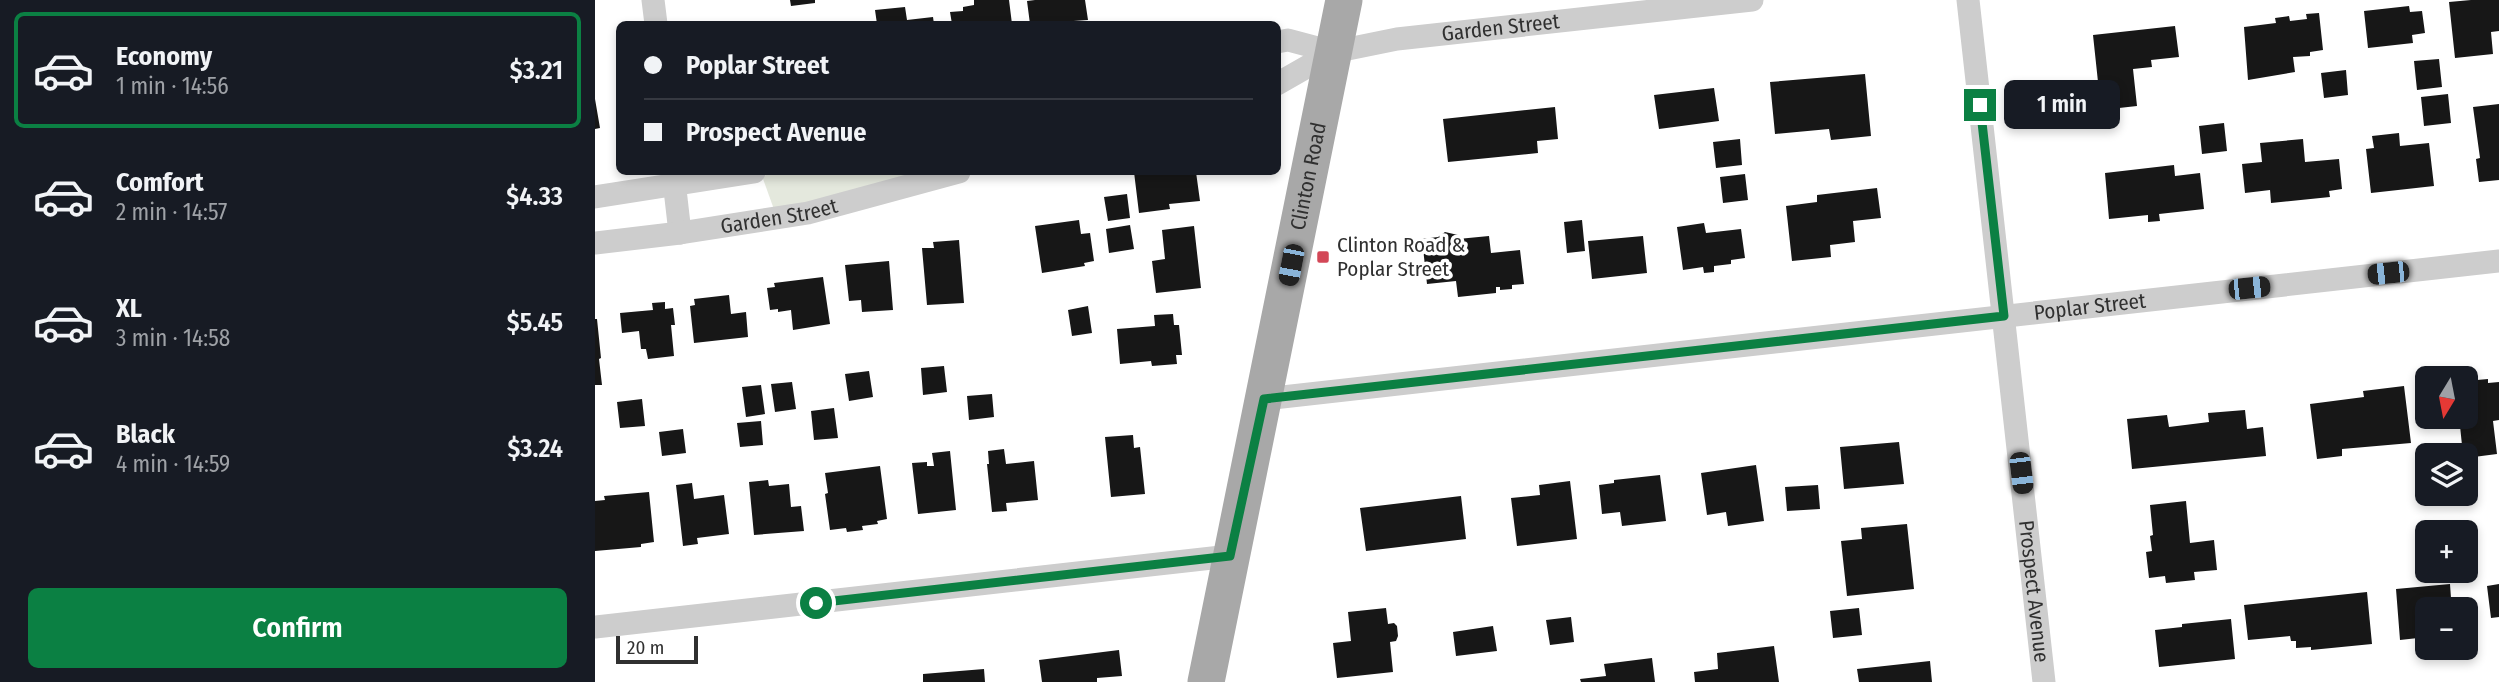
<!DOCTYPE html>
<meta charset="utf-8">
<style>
body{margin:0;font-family:"Fira Sans Condensed",sans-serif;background:#242831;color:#f1f3f6;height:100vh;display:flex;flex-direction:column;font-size:26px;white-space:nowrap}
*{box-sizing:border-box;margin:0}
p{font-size:23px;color:#9ea1a6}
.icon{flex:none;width:38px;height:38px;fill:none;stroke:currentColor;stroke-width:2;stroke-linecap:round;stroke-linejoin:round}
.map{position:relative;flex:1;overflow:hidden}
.sheet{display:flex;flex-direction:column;background:#171b24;width:595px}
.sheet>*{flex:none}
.guide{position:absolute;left:21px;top:21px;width:665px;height:154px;border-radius:10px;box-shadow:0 4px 10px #0003;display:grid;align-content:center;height:154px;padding:0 28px;background:#171b24}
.needle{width:46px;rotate:190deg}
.fabs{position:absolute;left:1820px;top:366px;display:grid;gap:14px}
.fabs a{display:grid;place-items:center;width:63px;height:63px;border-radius:10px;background:#171b24;box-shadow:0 4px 10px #0003;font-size:35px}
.scale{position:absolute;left:21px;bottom:18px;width:82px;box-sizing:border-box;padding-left:7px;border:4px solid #303030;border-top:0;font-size:19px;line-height:24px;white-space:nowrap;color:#303030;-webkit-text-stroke:5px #fff;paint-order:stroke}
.end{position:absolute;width:32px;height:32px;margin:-16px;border:9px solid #0b8043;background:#fff;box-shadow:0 0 0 4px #fff}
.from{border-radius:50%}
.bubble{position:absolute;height:49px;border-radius:10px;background:#171b24;box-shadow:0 4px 10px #0003;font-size:23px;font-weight:600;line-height:49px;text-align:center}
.car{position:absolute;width:21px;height:42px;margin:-21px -10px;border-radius:9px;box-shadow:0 0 5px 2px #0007;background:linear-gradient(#222 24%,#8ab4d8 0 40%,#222 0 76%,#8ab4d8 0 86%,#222 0)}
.guide b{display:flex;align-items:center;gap:24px;height:66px;font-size:26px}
.guide b+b{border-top:2px solid #363941}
.guide i{width:18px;height:18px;background:#f1f3f6}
ul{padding:12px 0 0;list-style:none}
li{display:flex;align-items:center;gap:21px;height:116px;margin:0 14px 10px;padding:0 14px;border:4px solid transparent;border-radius:10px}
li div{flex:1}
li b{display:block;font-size:26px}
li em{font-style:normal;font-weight:600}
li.selected{border-color:#0b8043}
li>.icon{width:63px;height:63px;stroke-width:1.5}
.cta{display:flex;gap:14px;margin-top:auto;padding:14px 28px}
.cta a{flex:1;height:80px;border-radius:10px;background:#0b8043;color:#fff;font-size:28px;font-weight:600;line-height:80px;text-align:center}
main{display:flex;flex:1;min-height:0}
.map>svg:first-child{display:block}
.green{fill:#e4e8dd}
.building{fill:#171717}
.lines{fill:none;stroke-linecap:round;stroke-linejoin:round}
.minor{stroke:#cdcdcd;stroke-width:23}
.primary{stroke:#a8a8a8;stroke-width:37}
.route{stroke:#0b8043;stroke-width:9}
.poi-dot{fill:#d34757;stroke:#fff;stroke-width:2.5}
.labels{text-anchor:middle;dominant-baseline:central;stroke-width:7;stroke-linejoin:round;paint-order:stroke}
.street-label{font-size:21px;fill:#303030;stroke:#fff}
.poi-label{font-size:21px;fill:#303030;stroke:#fff;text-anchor:start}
</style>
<main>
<section class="sheet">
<ul>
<li class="selected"><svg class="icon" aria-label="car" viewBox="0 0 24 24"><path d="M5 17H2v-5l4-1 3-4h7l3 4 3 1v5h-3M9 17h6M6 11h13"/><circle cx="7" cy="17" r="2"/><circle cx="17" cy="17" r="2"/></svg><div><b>Economy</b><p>1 min · 14:56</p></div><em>$3.21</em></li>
<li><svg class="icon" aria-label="car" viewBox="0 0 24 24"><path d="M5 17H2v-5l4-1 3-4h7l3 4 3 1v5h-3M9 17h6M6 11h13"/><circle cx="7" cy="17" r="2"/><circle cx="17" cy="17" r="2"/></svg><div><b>Comfort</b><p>2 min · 14:57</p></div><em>$4.33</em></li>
<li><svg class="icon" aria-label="car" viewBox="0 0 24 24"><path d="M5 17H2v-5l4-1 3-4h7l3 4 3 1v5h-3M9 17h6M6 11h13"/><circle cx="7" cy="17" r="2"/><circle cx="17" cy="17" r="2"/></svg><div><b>XL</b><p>3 min · 14:58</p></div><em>$5.45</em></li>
<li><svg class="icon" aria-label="car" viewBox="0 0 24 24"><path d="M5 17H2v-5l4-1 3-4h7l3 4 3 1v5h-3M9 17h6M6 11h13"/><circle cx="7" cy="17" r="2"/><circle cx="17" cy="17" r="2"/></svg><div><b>Black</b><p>4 min · 14:59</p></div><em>$3.24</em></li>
</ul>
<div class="cta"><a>Confirm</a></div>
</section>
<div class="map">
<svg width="1904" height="682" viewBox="0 0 1904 682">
<rect width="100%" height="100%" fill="#fff"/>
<path class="green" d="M184 172H348L181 215 167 176Z"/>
<path class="building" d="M195 0H220V3L196 6Z
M379 0H414L417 24H357L355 12 368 11V7L379 5Z
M440 0H490L493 20 435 24 432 1Z
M1876 0H1904V31L1896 32 1898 54 1860 58 1854 2Z
M1814 6 1815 12 1827 11 1830 33 1817 35 1818 43 1773 48 1769 11Z
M310 7 312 20 338 17 339 24H282L280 10Z
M1724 13 1728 50 1715 52V56L1698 57 1700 72 1653 80 1649 27 1681 23 1680 18 1694 16 1695 21 1712 19 1711 14Z
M1580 26 1584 57 1556 60 1557 67 1538 69 1542 106 1506 110 1498 35Z
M1844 59 1847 87 1822 90 1819 61Z
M1751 70 1753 95 1729 98 1726 73Z
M1270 74 1276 136 1236 140 1234 129 1180 134 1175 82Z
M1119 88 1124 121 1064 129 1059 95Z
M1853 94 1856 123 1829 126 1826 97Z
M0 99 5 128 0 129Z
M1904 104V180L1884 182 1881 159 1885 158 1878 107Z
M960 107 963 139 942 141 943 153 853 162 848 119Z
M1629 123 1632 151 1607 154 1604 126Z
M1804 133 1805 146 1834 143 1839 186 1776 193 1771 149 1779 148 1777 136Z
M1145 139 1147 165 1121 168 1118 142Z
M1708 139 1710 162 1744 159 1747 189 1734 191 1735 197 1676 203 1675 190 1650 193 1647 164 1667 162 1665 143Z
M1579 165 1580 176 1605 173 1609 209 1564 214 1565 221 1553 222V215L1514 219 1510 173Z
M539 172H601L605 201 574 204 575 209 544 213Z
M1150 174 1153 200 1128 203 1125 177Z
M1282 188 1286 218 1258 221 1260 242 1235 245 1236 257 1197 261 1191 206 1222 202V195Z
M532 194 535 218 513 221 509 197Z
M484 220 486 234 495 233 499 261 489 263 490 266 447 273 440 226Z
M987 220 990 251 972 253 969 222Z
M1109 223 1111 233 1146 229 1150 258 1136 260V264L1119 266V272L1109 273 1108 267 1088 270 1082 227Z
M535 225 539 249 514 253 511 229Z
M599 226 606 288 561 293 557 261 570 259 567 230Z
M850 232 863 235V239L894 236 896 253 925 250 929 284 917 285V289L905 290V287H901V293L863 297 861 281 832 284 827 239 843 237Z
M1048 236 1052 273 997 279 993 241Z
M364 240 369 303 332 305 327 248H339L338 242Z
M294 261 298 310 267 312 266 300 254 301 250 265Z
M228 277 235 324 198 330 196 310 183 312V309L175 310 172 288 180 287 179 283Z
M134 295 136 314 151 312 153 337 99 343 95 306 100 305 99 299Z
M70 302V309L78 308 80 325H76L79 356 53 359 51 349H46L44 331 27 333 25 313 58 310 57 303Z
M493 306 497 333 477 336 473 310Z
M578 314 579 325H584L587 355H581L582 364 557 366 556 361 525 364 522 329 560 326 559 315Z
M0 319H2L6 358 4 359 7 385H0Z
M349 366 352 392 328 395 326 368Z
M274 371 278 397 254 401 250 374Z
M1893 379V383L1904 382V420L1898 421 1902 454 1871 458V455H1868L1864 416H1871V381Z
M197 382 201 409 180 412 176 384Z
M166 385 170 414 151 417 147 387Z
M1809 386 1816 443 1747 449V456L1722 459 1715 404 1769 397 1768 391Z
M397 394 399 417 374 420 372 396Z
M47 399 50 426 25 428 22 402Z
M239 408 243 438 219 440 216 411Z
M1650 410 1652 429 1668 427 1671 456 1537 469 1532 419 1572 415 1574 427 1614 422 1613 413Z
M166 421 168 445 145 447 142 423Z
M88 429 91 453 67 456 64 432Z
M538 435 539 448 545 447 550 494 516 497 510 437Z
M1304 442 1309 484 1249 489 1245 447Z
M409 449 411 464 439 461 443 500 411 503 412 511 397 512 392 464H394L393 451Z
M355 451 361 510 323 514 317 463 332 462V466H339L337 453Z
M1161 465 1169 521 1133 526 1131 512 1112 515 1106 473Z
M285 466 292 519 282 521 283 524 267 526 268 530 252 532 251 528 235 530 230 494 233 493 230 473Z
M1065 475 1071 521 1027 526 1025 512 1007 514 1004 485 1019 483V480Z
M173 480 174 486 194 484 196 507 206 506 209 531 159 535 154 482Z
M975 481 982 539 922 546 916 498 945 495 944 485Z
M97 483 99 499 129 495 134 534 102 538 103 544 88 546 81 485Z
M1223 485 1225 509 1192 511 1190 487Z
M54 492 59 542 46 544V547L0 551V501L10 500 9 496Z
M866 496 871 539 771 551 765 508Z
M1591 501 1595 543 1619 540 1622 570 1599 572 1600 580 1571 583 1570 576 1554 578 1551 552 1557 551 1555 536 1558 535 1555 505Z
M1312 524 1319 589 1252 596 1246 541 1267 539 1266 528Z
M1855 584 1856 598H1861L1862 609H1832V637L1805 640 1801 589Z
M1904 584V617L1896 618 1892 586Z
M1772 592 1777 644 1716 650V647L1701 648V641H1696L1695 636 1653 640 1649 605Z
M791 608 793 624 799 623 802 626 803 636 801 641 795 642 798 672 742 678 738 643 756 641 753 612Z
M1264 608 1267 635 1238 638 1235 611Z
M976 617 979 642 955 645 951 620Z
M1636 619 1640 659 1564 667 1560 630 1587 627V624Z
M898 626 902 651 861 656 858 632Z
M1179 646 1184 682H1100L1099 672 1123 669 1122 653Z
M524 650 527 676 502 678V682H447L444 660Z
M1057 658 1060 682H986L985 679 1011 676 1009 664Z
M1335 661 1337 682H1264L1262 669Z
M389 669 390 682H328V674Z"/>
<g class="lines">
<g class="minor">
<path d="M58 0 61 24"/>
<path id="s1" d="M1373 0 1449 682"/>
<path d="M682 42 693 40 738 52"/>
<path id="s2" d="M682 84 738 52 802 39 1157 0"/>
<path d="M78 172 85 233"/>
<path d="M0 197 159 172"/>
<path id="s3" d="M0 243 85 233 213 213 364 172"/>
<path id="s4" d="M669 399 1904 261"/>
<path d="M0 627 635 556"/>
</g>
<path class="primary" id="s5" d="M611 682 749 0"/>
</g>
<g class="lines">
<path class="route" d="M221 603 635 556 669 399 1409 316 1385 105"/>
</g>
<rect class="poi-dot" x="721" y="250" width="14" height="14" rx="3.5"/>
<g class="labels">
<g class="street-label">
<text stroke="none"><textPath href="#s2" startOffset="234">Garden Street</textPath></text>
<text stroke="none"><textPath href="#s5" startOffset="516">Clinton Road</textPath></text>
<text stroke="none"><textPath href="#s3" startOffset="186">Garden Street</textPath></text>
<text stroke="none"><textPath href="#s4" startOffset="831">Poplar Street</textPath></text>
<text stroke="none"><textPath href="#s1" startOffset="595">Prospect Avenue</textPath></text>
</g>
<g class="poi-label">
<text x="742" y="245">Clinton Road &amp;<tspan x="742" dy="24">Poplar Street</tspan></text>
</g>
</g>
</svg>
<div class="fabs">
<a><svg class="needle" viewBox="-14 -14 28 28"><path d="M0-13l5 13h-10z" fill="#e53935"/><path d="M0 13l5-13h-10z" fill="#9ea1a6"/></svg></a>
<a><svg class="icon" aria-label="layers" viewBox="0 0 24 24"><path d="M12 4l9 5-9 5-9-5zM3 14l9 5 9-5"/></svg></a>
<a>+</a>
<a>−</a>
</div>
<div class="scale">20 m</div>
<i class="end from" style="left:221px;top:603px"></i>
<i class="end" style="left:1385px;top:105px"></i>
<div class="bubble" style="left:1409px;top:80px;width:116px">1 min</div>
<i class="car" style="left:696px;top:265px;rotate:191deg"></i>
<i class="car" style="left:1793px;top:273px;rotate:264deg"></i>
<i class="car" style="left:1654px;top:288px;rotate:84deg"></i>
<i class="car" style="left:1426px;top:473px;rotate:173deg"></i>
<div class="guide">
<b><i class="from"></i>Poplar Street</b>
<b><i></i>Prospect Avenue</b>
</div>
</div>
</main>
